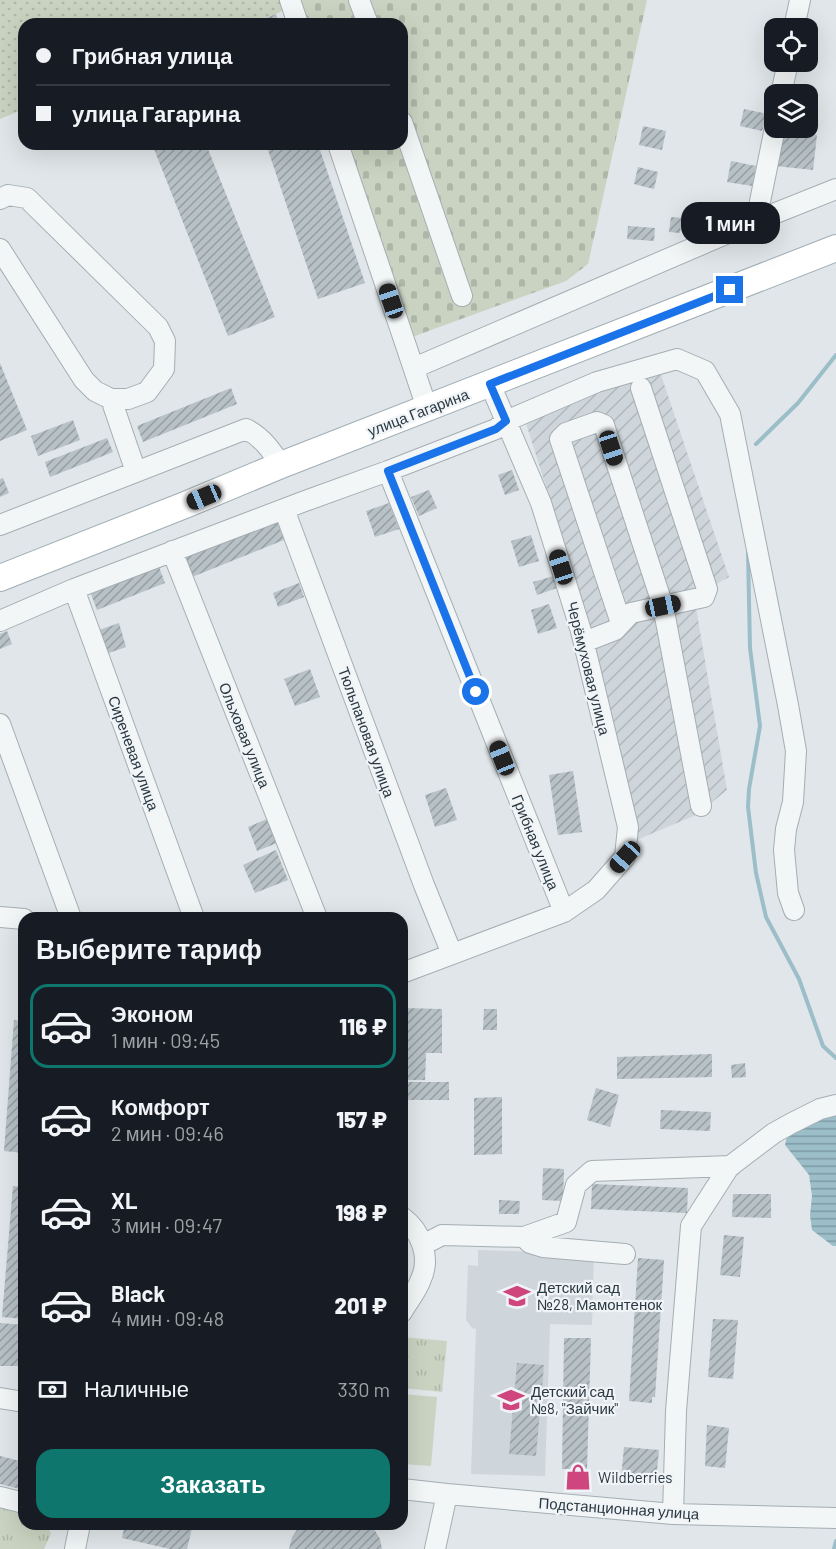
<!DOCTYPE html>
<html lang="ru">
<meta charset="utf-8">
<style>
body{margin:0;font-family:Barlow,sans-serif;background:#20242c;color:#f1f3f6;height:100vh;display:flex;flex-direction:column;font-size:22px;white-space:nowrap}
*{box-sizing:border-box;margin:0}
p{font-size:20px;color:#9ea1a6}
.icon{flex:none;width:33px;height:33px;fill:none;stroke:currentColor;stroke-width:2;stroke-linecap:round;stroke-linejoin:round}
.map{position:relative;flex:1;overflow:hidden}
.panel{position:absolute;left:18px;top:912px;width:390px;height:618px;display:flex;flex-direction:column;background:#171b24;border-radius:18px;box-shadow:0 6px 24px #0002}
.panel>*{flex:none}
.banner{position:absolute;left:18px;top:18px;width:390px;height:132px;border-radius:18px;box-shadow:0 6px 24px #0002;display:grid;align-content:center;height:132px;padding:0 18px;background:#171b24}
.tools{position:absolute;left:764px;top:18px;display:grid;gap:12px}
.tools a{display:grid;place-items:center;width:54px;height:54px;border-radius:12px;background:#171b24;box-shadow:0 6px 24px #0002;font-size:30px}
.end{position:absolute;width:27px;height:27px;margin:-14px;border:8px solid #1a73e8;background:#fff;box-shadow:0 0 0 3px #fff}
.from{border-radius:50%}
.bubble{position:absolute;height:42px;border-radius:18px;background:#171b24;box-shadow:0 6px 24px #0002;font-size:20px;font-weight:800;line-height:42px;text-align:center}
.car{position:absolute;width:18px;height:36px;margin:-18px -9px;border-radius:8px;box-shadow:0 0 4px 2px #0007;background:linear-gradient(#222 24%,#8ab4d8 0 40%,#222 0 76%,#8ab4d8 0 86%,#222 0)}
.banner b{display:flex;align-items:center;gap:21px;height:57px;font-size:22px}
.banner b+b{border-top:2px solid #363941}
.banner i{width:15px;height:15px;background:#f1f3f6}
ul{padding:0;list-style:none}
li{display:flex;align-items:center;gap:18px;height:84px;margin:0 12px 9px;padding:0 6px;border:3px solid transparent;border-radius:18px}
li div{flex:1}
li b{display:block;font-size:22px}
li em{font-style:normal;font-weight:800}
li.on{border-color:#0f766e}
li>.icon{width:54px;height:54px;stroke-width:1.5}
h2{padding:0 18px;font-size:27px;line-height:72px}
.pay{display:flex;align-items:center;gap:15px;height:66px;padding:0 18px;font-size:22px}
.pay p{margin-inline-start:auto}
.primary-button{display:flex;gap:12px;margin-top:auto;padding:12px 18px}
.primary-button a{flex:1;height:69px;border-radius:18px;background:#0f766e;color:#fff;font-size:24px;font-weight:800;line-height:69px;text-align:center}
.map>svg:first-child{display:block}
.built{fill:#ced6db}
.industrial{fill:url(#industrial-furrows)}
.grass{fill:url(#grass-dots)}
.cemetery{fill:url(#cemetery-stones)}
.park{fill:url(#park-tufts)}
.pitch{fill:#cad3c1}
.water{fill:url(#water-rules)}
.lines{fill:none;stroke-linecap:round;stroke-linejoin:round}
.stream{stroke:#9bbec9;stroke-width:4}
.building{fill:url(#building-hatch)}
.minor-casing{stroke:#a5aeb3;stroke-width:22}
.major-casing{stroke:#9faeb5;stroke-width:28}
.minor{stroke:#f3f6f7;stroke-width:20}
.major{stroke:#fff;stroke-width:26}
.route{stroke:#1a73e8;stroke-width:8}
.labels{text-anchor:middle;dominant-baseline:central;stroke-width:4.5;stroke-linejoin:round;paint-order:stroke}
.street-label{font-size:15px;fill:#293841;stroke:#f0f4f7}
.poi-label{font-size:15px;fill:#293841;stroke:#f0f4f7;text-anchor:start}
</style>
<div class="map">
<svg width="836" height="1549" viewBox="0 0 836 1549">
<defs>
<pattern id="industrial-furrows" width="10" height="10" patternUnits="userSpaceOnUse" patternTransform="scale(1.5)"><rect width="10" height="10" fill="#ced6db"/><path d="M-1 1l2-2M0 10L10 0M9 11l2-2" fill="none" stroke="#b1b8bd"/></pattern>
<pattern id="grass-dots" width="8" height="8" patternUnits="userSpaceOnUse" patternTransform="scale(1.5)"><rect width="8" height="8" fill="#cad3c1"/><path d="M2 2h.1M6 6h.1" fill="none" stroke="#aeb6a7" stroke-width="1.8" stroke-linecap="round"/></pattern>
<pattern id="cemetery-stones" width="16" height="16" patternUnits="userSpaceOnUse" patternTransform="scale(1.5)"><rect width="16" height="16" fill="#cad3c1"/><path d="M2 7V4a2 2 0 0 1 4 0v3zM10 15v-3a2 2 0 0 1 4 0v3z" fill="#aeb6a7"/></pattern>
<pattern id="park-tufts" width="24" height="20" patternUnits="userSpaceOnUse" patternTransform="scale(1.5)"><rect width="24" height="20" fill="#cad3c1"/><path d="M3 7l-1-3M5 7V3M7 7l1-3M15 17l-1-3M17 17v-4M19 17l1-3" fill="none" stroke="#aeb6a7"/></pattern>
<pattern id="water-rules" width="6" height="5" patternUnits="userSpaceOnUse" patternTransform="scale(1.5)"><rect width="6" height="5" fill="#9bbec9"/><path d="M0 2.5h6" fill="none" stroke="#7e9ba5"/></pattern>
<pattern id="building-hatch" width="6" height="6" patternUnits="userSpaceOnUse" patternTransform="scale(1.5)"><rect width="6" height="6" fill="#b7c1c6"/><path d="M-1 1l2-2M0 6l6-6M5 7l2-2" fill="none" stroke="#959ea2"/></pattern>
</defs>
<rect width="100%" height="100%" fill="#e0e6e9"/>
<path class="built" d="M478 1250 594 1254 592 1325 550 1324 545 1476 471 1474 476 1329 472 1328 466 1320 468 1265 478 1266Z"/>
<path class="industrial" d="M657 363 729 577 694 596 727 790 696 815 632 842 588 619 523 414Z"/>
<path class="grass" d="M0 0H300V2L276 14 249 24H24V109L0 119Z"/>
<path class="cemetery" d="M300 0H647L588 264 566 281 412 337 347 144H402V24H308Z"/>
<path class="park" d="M402 1337 447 1341 442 1392 402 1388Z
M0 1505 24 1510V1524H47L51 1534 44 1549H0Z"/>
<path class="pitch" d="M402 1394 437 1397 431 1466 402 1464Z"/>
<path class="water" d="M836 1108V1246H833L812 1230 810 1215 812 1196 809 1175 785 1145 789 1128Z"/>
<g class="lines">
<path class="stream" d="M756 444 798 403 836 355
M748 552 750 648 760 726 749 789 748 807 756 873 766 917 799 979 823 1046 836 1058
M834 1549 836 1541"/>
</g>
<path class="building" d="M276 14 279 24H250Z
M744 109 767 114 762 131 740 126Z
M643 126 666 131 662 150 639 145Z
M779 131 817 135 813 170 775 166Z
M152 144H206L275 317 228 336Z
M266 144H318L365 283 318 299Z
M731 161 756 166 752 186 727 182Z
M638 167 658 172 654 189 634 184Z
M715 203 721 217 695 228 689 214Z
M671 217 682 218 680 233 669 232Z
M628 226 655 228 654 241 627 239Z
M0 363 27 430 0 441Z
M231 388 237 404 143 442 137 426Z
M73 420 80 440 38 456 31 436Z
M107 438 113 452 50 477 45 462Z
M512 470 519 490 505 495 498 475Z
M3 478 9 493 0 497V479Z
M429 490 437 508 419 516 411 497Z
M389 503 399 529 375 537 366 511Z
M277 521 284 540 192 577 185 558Z
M531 535 539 561 519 567 511 541Z
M159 567 165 583 97 610 91 594Z
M554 576 557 588 537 595 533 582Z
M299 583 304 597 278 607 273 593Z
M549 604 557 628 538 634 531 610Z
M119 623 126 647 103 655 102 638 99 630Z
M7 631 12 644 0 649V634Z
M310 669 320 697 295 706 284 679Z
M573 771 582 832 558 835 549 775Z
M446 788 457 820 435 827 425 795Z
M267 819 277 843 257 851 248 827Z
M276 850 288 880 255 893 243 865Z
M402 1008 442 1009V1053H426L425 1080H402Z
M484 1009H497V1030H483Z
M14 1020 24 1021V1153L4 1151Z
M712 1054V1077L617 1079V1057Z
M745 1063 746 1077 732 1078 731 1065Z
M402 1082H449V1100H402Z
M596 1088 619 1095 610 1127 587 1120Z
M502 1097V1154L474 1155V1098Z
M661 1110 711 1112 710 1131 660 1129Z
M543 1168 564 1169 563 1201 542 1200Z
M592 1184 688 1188 687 1213 591 1209Z
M13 1186 24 1187V1319L2 1317Z
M733 1194H771V1218L732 1217Z
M499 1200 520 1201 519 1214H499Z
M724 1235 744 1237 740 1277 720 1275Z
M638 1258 664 1260 655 1397H652V1403L629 1401Z
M713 1319 738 1320 733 1379 708 1377Z
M0 1323 24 1325V1366H0Z
M564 1338H591L587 1469H562Z
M517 1363 544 1365 536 1456 509 1454Z
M707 1425 729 1428 725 1468 705 1466Z
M624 1447 659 1450 656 1481 621 1479Z
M0 1456 24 1462V1490L0 1484Z
M568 1470 587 1471V1483L568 1482Z
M125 1524H193L187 1549H170L122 1538Z
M301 1524H371L380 1539 382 1549H289L292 1537Z"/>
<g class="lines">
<g class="minor-casing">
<path id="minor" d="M290 0 298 24
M359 0 368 24
M794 28 800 0
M781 94 788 62
M402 122 462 296
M338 144 427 408
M0 199 8 195 27 198 158 327 165 341 164 369 147 392 128 399H111L95 391 84 380 0 249
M756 221 775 128
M414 368 756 221 836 189
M111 399 136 472
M388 471 564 912
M284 509 424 885 452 954
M0 525 246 429C262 437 271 450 281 465
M172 551 317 918
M74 589 194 918
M0 621 74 589 305 501 388 471 496 429 506 421 597 382 677 359 705 371 730 414 788 705 796 751 793 802 786 829 784 850 788 893 794 910
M621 623 560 439 566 433 597 422 604 425 663 606 701 806
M584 642 615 630 631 613 704 597 707 589 641 388
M0 724 71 918
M0 917 24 919
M402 973 564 912 596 890 625 857 628 827 581 631 541 503 490 384
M402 1217C421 1231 431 1257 421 1279 417 1291 408 1301 402 1312
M524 1237 566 1222 576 1185 592 1171 731 1166
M423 1245 442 1235 524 1237 530 1243 543 1247 625 1254
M0 1398 24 1402
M402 1489 447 1494 673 1514 836 1518
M0 1497 24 1503
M673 1514 676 1411 691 1226 729 1167 774 1133 792 1123 820 1109 836 1105
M75 1549 80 1524
M435 1549 447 1494"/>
</g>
<g class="major-casing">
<path id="major" d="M0 578 185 505 281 465 836 248"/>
</g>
<use href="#minor" class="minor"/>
<use href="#major" class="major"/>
</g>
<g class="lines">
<path class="route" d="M476 692 388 471 496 429 506 421 490 384 730 290"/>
</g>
<defs>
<g id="school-bare" transform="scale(2.07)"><path d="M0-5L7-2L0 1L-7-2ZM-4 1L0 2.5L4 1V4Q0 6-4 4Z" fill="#cf457e" stroke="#f0f4f7" stroke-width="2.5" paint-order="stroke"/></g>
<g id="shop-bare" transform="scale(2.07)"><path d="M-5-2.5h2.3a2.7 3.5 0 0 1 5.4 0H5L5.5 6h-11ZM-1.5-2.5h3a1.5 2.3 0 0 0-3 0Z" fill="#cf457e" stroke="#f0f4f7" stroke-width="2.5" paint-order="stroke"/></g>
</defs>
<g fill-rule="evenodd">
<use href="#school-bare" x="517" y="1296"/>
<use href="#school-bare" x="511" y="1400"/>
<use href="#shop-bare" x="578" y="1477"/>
</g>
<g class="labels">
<g class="street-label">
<text transform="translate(418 412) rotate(-21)">улица Гагарина</text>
<text transform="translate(589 668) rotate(76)">Черёмуховая улица</text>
<text transform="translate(367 732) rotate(70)">Тюльпановая улица</text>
<text transform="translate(245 735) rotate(68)">Ольховая улица</text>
<text transform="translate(134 753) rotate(70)">Сиреневая улица</text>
<text transform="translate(536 842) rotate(68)">Грибная улица</text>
<text transform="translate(619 1508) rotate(4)">Подстанционная улица</text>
</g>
<g class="poi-label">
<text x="537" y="1287">Детский сад<tspan x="537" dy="17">№28, Мамонтенок</tspan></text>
<text x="531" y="1391">Детский сад<tspan x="531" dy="17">№8, "Зайчик"</tspan></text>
<text x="598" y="1477">Wildberries</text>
</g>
</g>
</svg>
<div class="tools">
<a><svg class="icon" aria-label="locate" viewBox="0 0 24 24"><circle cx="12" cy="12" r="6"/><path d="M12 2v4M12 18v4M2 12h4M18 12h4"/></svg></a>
<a><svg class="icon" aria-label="layers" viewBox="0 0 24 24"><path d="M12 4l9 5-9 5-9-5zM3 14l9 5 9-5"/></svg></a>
</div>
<i class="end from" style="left:476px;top:692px"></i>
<i class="end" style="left:730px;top:290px"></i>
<div class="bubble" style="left:681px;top:202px;width:99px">1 мин</div>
<i class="car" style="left:391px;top:301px;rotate:341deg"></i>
<i class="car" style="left:611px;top:448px;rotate:162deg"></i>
<i class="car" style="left:204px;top:497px;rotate:247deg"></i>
<i class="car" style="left:561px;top:567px;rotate:342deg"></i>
<i class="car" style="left:663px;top:606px;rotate:78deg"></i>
<i class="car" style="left:502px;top:758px;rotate:338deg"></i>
<i class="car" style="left:625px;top:857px;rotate:222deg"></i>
<div class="banner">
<b><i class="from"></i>Грибная улица</b>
<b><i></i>улица Гагарина</b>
</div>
<section class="panel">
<h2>Выберите тариф</h2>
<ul>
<li class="on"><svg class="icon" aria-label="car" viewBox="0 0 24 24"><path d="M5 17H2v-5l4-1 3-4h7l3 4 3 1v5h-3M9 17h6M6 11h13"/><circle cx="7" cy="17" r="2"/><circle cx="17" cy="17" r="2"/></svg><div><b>Эконом</b><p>1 мин · 09:45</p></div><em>116 ₽</em></li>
<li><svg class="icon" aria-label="car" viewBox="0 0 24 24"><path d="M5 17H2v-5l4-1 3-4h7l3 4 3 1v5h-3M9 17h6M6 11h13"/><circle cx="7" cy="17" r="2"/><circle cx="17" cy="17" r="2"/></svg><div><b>Комфорт</b><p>2 мин · 09:46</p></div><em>157 ₽</em></li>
<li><svg class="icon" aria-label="car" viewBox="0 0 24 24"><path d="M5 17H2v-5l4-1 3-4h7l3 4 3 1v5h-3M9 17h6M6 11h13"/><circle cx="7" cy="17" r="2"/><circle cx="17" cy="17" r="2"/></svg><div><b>XL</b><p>3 мин · 09:47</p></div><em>198 ₽</em></li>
<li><svg class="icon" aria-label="car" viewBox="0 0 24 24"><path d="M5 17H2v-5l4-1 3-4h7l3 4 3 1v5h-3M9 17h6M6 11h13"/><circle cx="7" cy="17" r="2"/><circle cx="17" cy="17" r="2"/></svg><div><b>Black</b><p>4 мин · 09:48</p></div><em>201 ₽</em></li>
</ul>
<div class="pay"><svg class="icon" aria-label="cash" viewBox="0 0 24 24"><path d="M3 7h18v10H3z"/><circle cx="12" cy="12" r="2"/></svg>Наличные<p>330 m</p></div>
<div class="primary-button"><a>Заказать</a></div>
</section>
</div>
